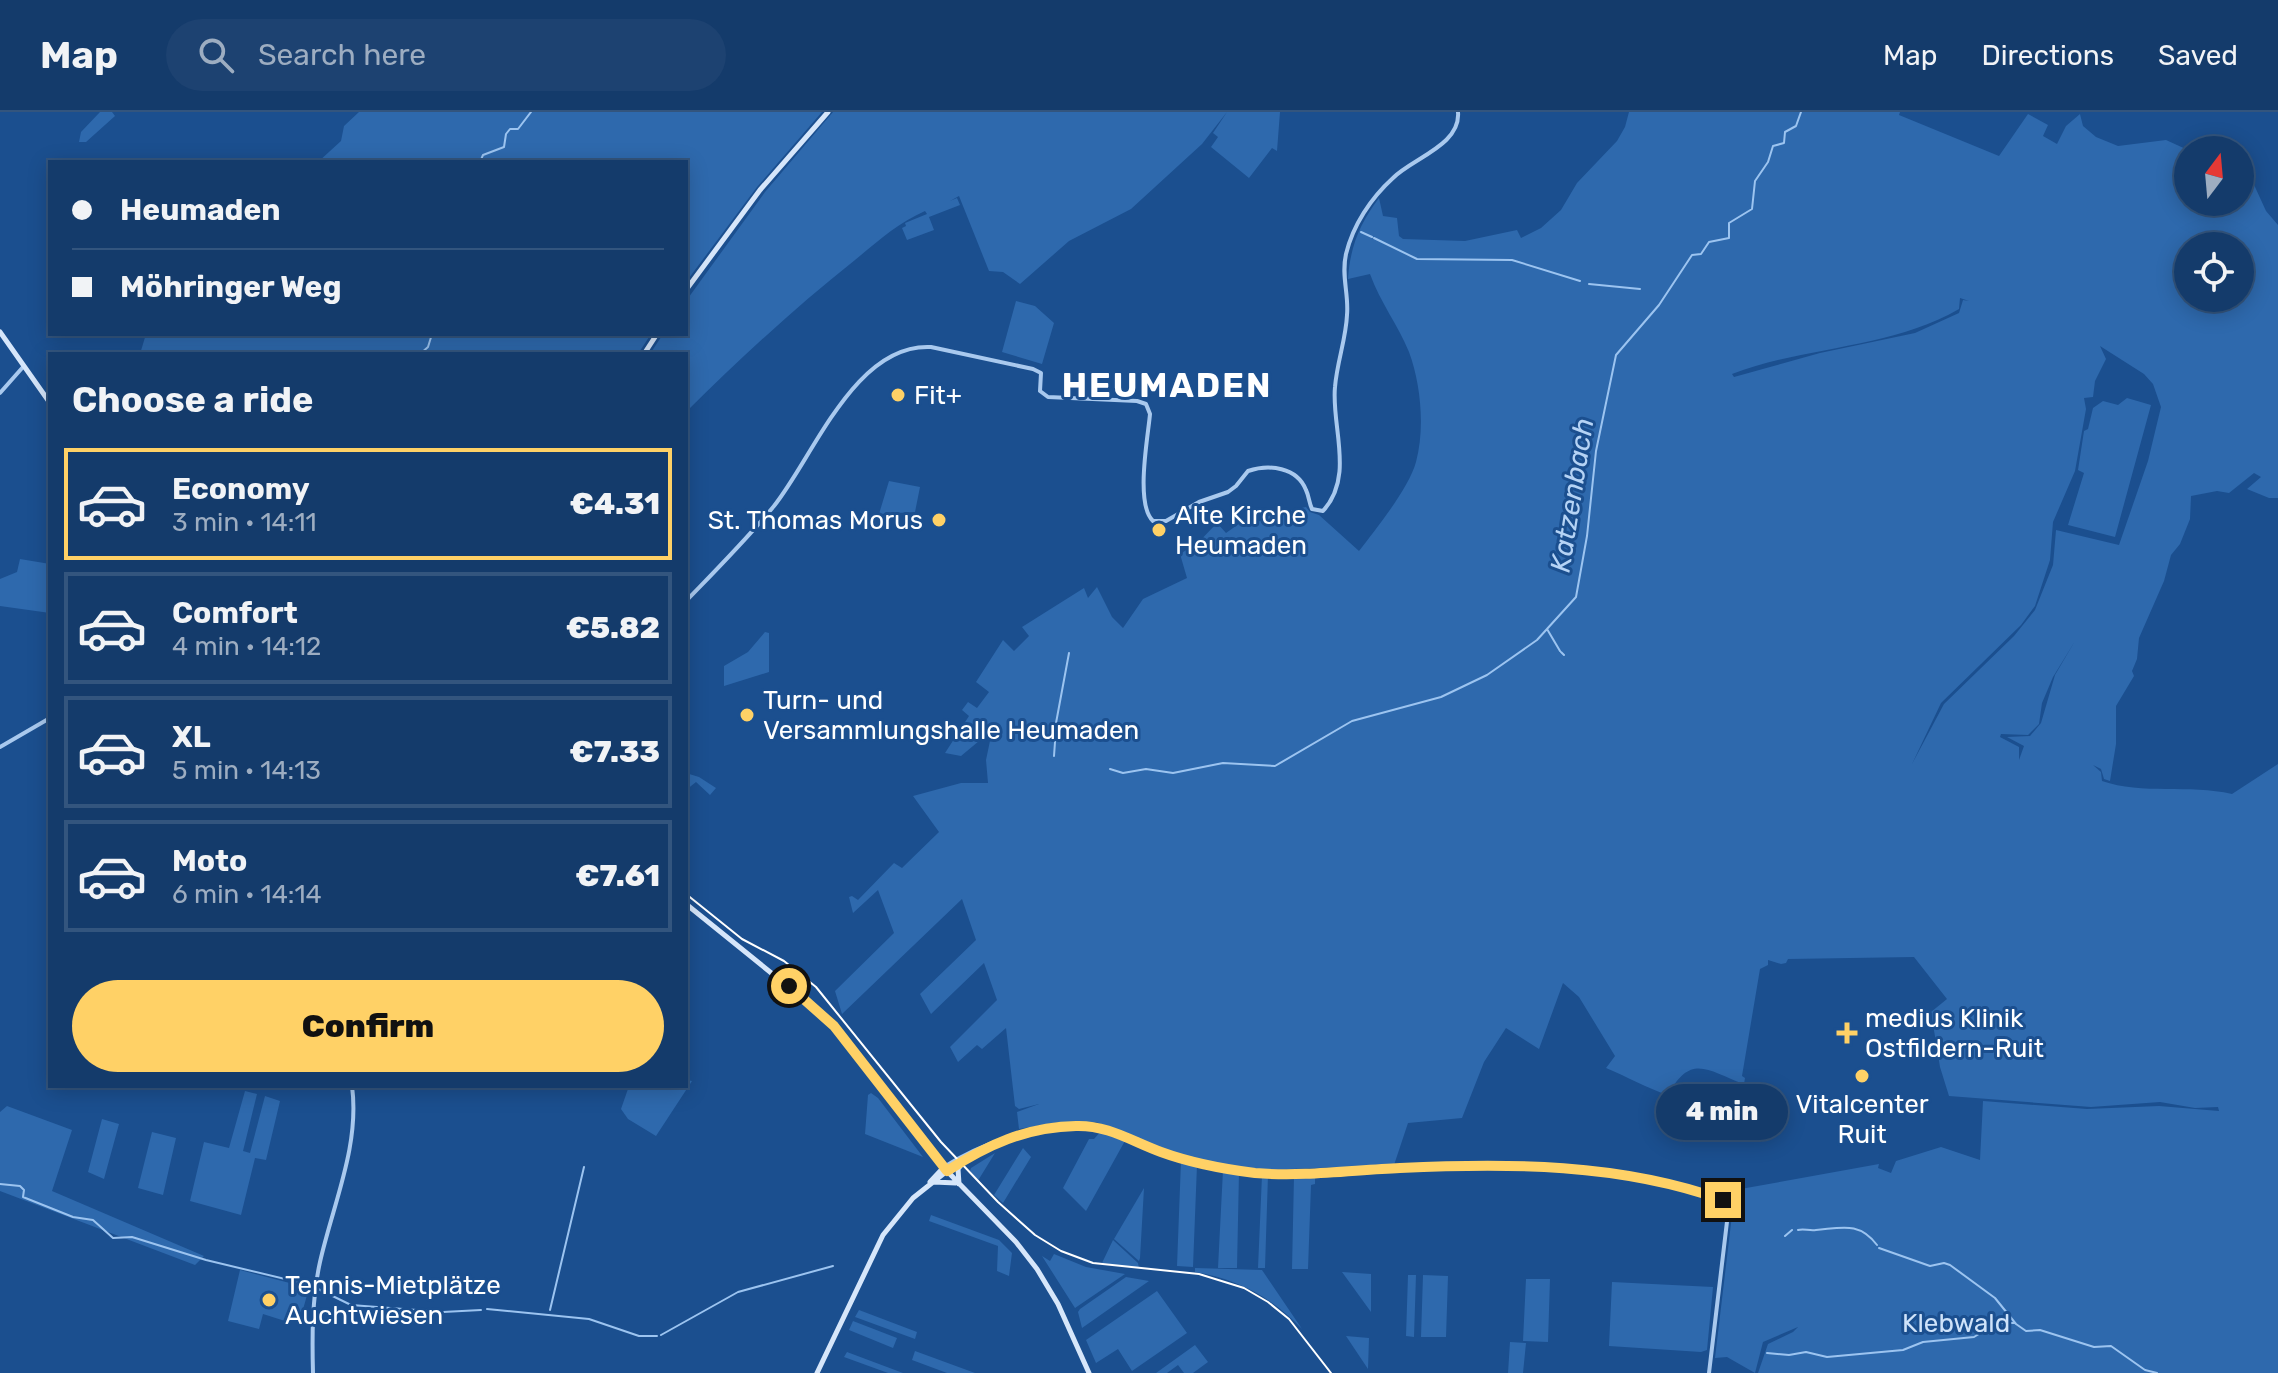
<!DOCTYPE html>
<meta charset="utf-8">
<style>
body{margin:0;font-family:Rubik,sans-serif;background:#1d4271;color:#f1f3f6;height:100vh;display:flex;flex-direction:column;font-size:30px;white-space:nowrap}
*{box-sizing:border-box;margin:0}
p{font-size:26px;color:#9dadc1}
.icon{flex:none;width:44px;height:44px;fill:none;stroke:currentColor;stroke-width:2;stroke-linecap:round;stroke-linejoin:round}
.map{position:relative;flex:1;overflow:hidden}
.sheet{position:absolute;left:48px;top:240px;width:640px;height:736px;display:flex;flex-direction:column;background:#143b6b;border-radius:0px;box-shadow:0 4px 20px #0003,0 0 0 2px #33557e}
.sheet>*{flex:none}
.banner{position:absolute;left:48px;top:48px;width:640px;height:176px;border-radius:0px;box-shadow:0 4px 20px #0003,0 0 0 2px #33557e;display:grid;align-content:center;height:176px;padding:0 24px;background:#143b6b}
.needle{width:52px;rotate:16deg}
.buttons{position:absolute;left:2174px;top:24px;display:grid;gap:16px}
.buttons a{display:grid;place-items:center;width:80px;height:80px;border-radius:50%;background:#143b6b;box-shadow:0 4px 20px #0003,0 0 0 2px #33557e;font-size:40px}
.end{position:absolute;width:36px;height:36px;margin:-18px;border:10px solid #ffd166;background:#111;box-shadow:0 0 0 4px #111}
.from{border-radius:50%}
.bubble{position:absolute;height:56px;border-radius:28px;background:#143b6b;box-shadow:0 4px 20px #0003,0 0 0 2px #33557e;font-size:26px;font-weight:800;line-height:56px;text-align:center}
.banner b{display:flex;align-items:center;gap:28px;height:76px;font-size:30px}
.banner b+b{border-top:2px solid #33557e}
.banner i{width:20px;height:20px;background:#f1f3f6}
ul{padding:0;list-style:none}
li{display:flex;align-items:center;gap:24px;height:112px;margin:0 16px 12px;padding:0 8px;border:4px solid #33557e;border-radius:0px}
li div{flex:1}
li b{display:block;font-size:30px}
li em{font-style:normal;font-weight:800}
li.on{border-color:#ffd166}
li>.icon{width:72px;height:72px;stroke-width:1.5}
h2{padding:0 24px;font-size:36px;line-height:96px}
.button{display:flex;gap:16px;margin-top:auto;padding:16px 24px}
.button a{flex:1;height:92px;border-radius:48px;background:#ffd166;color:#111;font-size:32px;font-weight:800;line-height:92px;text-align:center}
header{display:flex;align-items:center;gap:48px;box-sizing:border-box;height:112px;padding:0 40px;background:#143b6b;border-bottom:2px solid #33557e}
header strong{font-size:38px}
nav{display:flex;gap:44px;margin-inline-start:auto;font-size:28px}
.search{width:560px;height:72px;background:#1d4271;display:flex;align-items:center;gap:20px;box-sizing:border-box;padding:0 28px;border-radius:44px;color:#9dadc1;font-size:30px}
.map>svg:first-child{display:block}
.green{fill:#2e69ad;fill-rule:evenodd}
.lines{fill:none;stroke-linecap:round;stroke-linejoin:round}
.stream{stroke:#9cc4f0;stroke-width:2}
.tertiary{stroke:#a9c9ee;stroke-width:4}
.secondary{stroke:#d6e6fa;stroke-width:5}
.tram{stroke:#fff;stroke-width:2}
.route{stroke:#ffd166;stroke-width:10}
.poi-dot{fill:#ffd166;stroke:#1b4f8f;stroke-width:3}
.labels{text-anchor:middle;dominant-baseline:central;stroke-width:6;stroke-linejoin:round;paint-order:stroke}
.poi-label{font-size:26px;fill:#fff;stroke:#1b4f8f;text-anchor:start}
.park-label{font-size:26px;fill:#cfe3fa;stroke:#1b4f8f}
.water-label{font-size:28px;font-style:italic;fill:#b5d3f5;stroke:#1b4f8f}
.district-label{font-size:34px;font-weight:bold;letter-spacing:2px;fill:#fff;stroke:#1b4f8f}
</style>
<header>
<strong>Map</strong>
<div class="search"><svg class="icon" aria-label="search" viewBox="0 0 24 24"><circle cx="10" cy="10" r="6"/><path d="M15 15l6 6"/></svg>Search here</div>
<nav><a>Map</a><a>Directions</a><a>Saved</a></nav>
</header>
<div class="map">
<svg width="2278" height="1261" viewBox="0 0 2278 1261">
<rect width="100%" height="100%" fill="#1b4f8f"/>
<path class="green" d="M100 0H112L115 4 86 30H79L81 20Z
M359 0H822L757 75 686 170V50H318L341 29 344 14Z
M833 0H1280L1277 39 1272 36 1249 66 1211 35 1218 25 1213 21 1227 0 1202 32 1131 97 1069 129 1020 172 1003 160 989 159 959 84 950 89 957 86 960 93 929 105 934 118 907 128 902 116 906 114 905 111 927 102 925 99C898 111 878 129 855 148 796 195 740 246 686 300V242H650L663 222H686V189L765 80Z
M1629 0H1900L1899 3 1999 44 2028 2 2048 13 2043 24 2057 32 2066 14 2080 2 2083 14 2096 25 2118 34 2166 28 2188 38V90H2240V42L2266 99 2278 113V386H2269L2247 377 2261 365 2254 361 2229 381 2217 379 2191 384 2190 407 2180 432 2171 443 2164 469 2139 526 2137 547 2132 559 2134 564 2116 594V632L2110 669 2104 667 2101 657 2093 653 2101 660 2102 669C2142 683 2189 672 2232 682L2278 652V1261H1758L1768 1232 1793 1220 1798 1215 1763 1230 1755 1261 1727 1245 1715 1246 1735 1078 1879 1052 1878 1056 1891 1061 1896 1049 1941 1035 1980 1048 1983 989 2087 997 2159 994 2219 999 2218 995 2195 996 2160 990 2091 995 1949 984 1940 955 1931 900 1947 887 1914 845 1788 847 1786 851 1781 852 1768 848V853L1760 857 1742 964 1745 966 1744 972C1708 959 1691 940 1668 983 1646 976 1628 965 1606 956L1615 944 1579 885 1563 871 1539 937 1506 916 1484 950 1462 1006 1408 1011 1394 1053 1264 1058 1213 1051 1177 1042 1096 1010H1059L1019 1017 1017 1000 1039 992 1019 997 1015 994 1006 916 982 937 977 933 958 950 950 935 997 888 984 851 931 902 920 882 976 828 962 787 842 902 835 879 894 821 878 778 853 801 849 785 852 784 858 788 894 751 902 756 939 720 913 684 961 671H988L986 648 991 624H985L961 644 945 641 969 604 962 598 968 590 977 596 989 580 976 570 1003 528 1014 539 1029 524 1022 515 1084 476 1088 486 1097 475 1112 505 1123 516 1143 487 1187 466 1180 442 1191 435 1193 436 1217 411 1226 421 1247 406 1253 413 1270 403 1306 395 1310 400 1319 403 1359 439C1376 417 1409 376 1416 350 1425 317 1421 272 1409 240 1398 213 1380 190 1370 162L1348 167C1350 135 1360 111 1379 86L1383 104 1397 106 1399 124 1403 127 1465 129 1517 118 1521 126 1541 116 1561 98 1577 71 1617 29 1625 15ZM2240 134V186H2188V134ZM1960 186 1969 189 1963 188 1959 201 1915 221 1820 241 1734 265 1732 262C1805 234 1890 237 1959 197ZM2100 234 2144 262 2153 272 2161 295 2148 349 2119 433 2056 418 2053 453 2035 498 2014 524 1944 592 1912 652 1941 591 2021 513 2035 494 2050 448 2053 410 2075 359 2086 297 2084 286 2093 285 2095 269 2106 247ZM2075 529 2055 563 2041 611 2030 624 2007 625 2024 634 2019 648V635L2000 625 2001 622 2028 623 2039 612 2042 591 2053 565Z
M1016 189 1035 194 1054 211 1042 252 1002 240Z
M146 222H651L638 242H140Z
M2127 286 2151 293 2115 425 2068 413 2084 361 2078 358 2084 319 2088 317 2093 296 2103 289 2118 293Z
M889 369 920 375 915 400 879 402Z
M20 447 50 452V501L0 494V467L17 460Z
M765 520 769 521V560L724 574V554L748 540Z
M686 661 699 665 716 676 710 683 696 670 686 678Z
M686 968 692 969 656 1024 628 1007 621 997 629 974H686Z
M245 979 257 982 243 1039 250 1041 265 984 280 989 266 1048 255 1046 241 1103 190 1089 204 1030 229 1036Z
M871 981 878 986 923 1045 865 1022 868 983Z
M7 994 72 1018 52 1079 204 1144 195 1153 0 1079V1000Z
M102 1007 119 1012 104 1067 88 1060Z
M1102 1018 1126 1027 1086 1099 1063 1076 1089 1027H1094Z
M152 1020 176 1026 163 1083 138 1076Z
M1023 1036 1031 1045 1003 1091 994 1083Z
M995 1041 979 1067 978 1068 970 1059 971 1056Z
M1181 1049 1197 1053 1193 1155 1177 1154Z
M1223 1058 1239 1060 1237 1156H1218Z
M1262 1063H1268L1265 1156H1258Z
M1315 1063V1072L1311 1073 1308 1157H1292L1294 1064Z
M1144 1076 1140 1146 1139 1149 1114 1127Z
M931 1103 999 1128 1012 1141 1009 1164 997 1159 998 1134 929 1109Z
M1113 1128 1138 1151 1139 1156 1102 1151Z
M1054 1142 1086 1155 1125 1162 1075 1196 1042 1144 1050 1149Z
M1195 1156 1262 1158 1302 1217C1272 1185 1237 1167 1195 1160Z
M240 1158 309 1176 302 1201 285 1209 263 1202 259 1217 228 1209Z
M1342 1160 1371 1162V1200Z
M1408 1163H1416L1414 1225 1406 1224Z
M1423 1163 1448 1164 1446 1225H1421Z
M1126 1165 1149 1169 1082 1216 1078 1200 1080 1197Z
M1526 1167H1550L1548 1230 1523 1229Z
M1612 1170 1713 1175 1707 1238 1701 1240 1609 1234Z
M1157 1179 1187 1221 1132 1259 1118 1237 1096 1251 1086 1228Z
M859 1198 917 1220 915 1227 855 1205Z
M853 1209 897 1226 893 1236 849 1218Z
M1346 1224 1369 1226 1368 1257Z
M1510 1230 1526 1231 1523 1261H1508Z
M1195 1233 1208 1250 1193 1261H1184L1178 1253 1167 1261H1156Z
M915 1239 975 1261H947L912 1248Z
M847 1240 903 1261H888L844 1245Z"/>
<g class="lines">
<path class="stream" d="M480 50 483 43 504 35 506 22 510 17H518L531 0
M1361 120 1372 125
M1374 126 1417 147 1512 148 1580 169
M1589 172 1640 177
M420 242 428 235 432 222
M1547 517 1560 539
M1561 540 1564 543
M1056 611 1069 541
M1054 644 1056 616
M1110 657 1123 661 1146 657 1173 661 1223 651 1275 654 1352 609 1441 585 1487 563 1537 528 1576 485 1587 424 1596 339 1616 243 1659 193 1692 143 1701 142 1709 130 1729 126V111L1752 97 1755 69 1768 50 1773 34 1784 31 1785 20 1796 14 1801 0
M0 1072 20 1074 24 1078 23 1085 73 1105 93 1108 113 1126 132 1125 206 1148 310 1173 351 1193 443 1200 481 1198
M1798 1118C1804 1116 1808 1119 1816 1118 1841 1116 1859 1109 1877 1133
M1785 1124 1792 1118
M1879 1136 1930 1154 1944 1151 1950 1153 1995 1186 2016 1212 2026 1219 2040 1218 2094 1235 2111 1234 2145 1258 2157 1261
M487 1197 589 1207 639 1224H657
M550 1198 584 1055
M661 1223 738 1180 833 1154
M1767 1241 1789 1243 1806 1240 1827 1245 1903 1238 1923 1230 1974 1225 1997 1211H2014"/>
<path class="tertiary" d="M0 281 23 255
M686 489C716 458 747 427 774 394 814 344 855 231 931 235L1033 257 1041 261 1040 279 1048 285 1137 289 1146 292 1150 302C1148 325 1135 392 1153 409H1166L1199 390 1228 380 1236 374 1248 359C1269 352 1297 355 1306 378 1309 384 1309 391 1312 397L1323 399C1355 364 1331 314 1335 275 1337 250 1346 227 1347 203 1349 182 1341 164 1346 142 1353 113 1371 86 1393 66 1413 46 1461 33 1458 0
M0 635 50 606
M944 1055C982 1031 1030 1015 1075 1014 1110 1013 1135 1031 1166 1042 1195 1052 1225 1058 1255 1060 1307 1066 1360 1057 1412 1055 1495 1053 1579 1051 1660 1069 1684 1074 1706 1083 1729 1089
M947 1059 975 1041
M313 1261C312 1224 312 1186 320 1150 333 1092 360 1034 352 974
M1709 1261 1731 1076"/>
<path class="secondary" d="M686 178 760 78 828 0
M0 220 50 291
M644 242 657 222
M686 792 801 885 834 914 947 1059 1016 1130 1037 1157 1058 1192 1089 1261
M930 1070 944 1055
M934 1070 956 1071
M959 1072 958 1057 964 1049
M817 1261 883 1123 913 1086 947 1059"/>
<path class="tram" d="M686 782 742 827 784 849 816 875 941 1030 998 1090 1035 1123 1061 1139 1093 1151 1199 1162 1244 1176 1268 1190 1289 1207 1331 1261"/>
</g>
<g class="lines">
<path class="route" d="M789 874 834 914 947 1059C987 1033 1026 1015 1076 1014 1108 1013 1131 1029 1161 1040 1191 1051 1223 1057 1255 1061 1303 1065 1353 1058 1400 1056 1508 1051 1620 1051 1723 1088"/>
</g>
<g class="poi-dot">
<circle cx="898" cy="283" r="8"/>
<circle cx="939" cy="408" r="8"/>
<circle cx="1159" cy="418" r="8"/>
<circle cx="747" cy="603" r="8"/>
<path d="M1843 909h8v8h8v8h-8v8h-8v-8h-8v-8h8z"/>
<circle cx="1862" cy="964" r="8"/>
<circle cx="269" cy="1188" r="8"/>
</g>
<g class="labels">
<g class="poi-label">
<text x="914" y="283">Fit+</text>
<text x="1175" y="403">Alte Kirche<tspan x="1175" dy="30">Heumaden</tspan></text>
<text x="923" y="408" text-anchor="end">St. Thomas Morus</text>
<text x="763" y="588">Turn- und<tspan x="763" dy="30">Versammlungshalle Heumaden</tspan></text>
<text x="1865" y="906">medius Klinik<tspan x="1865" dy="30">Ostfildern-Ruit</tspan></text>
<text x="1862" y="992" text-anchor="middle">Vitalcenter<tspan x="1862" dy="30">Ruit</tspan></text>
<text x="285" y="1173">Tennis-Mietplätze<tspan x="285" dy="30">Auchtwiesen</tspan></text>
</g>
<g class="park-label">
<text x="1956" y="1211">Klebwald</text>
</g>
<g class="water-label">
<text transform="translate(1572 383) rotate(-81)">Katzenbach</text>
</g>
<g class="district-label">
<text x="1167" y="273">HEUMADEN</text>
</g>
</g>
</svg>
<div class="buttons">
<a><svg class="needle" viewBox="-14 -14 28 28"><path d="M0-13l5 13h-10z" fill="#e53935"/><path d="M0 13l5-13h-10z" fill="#9dadc1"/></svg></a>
<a><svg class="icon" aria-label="locate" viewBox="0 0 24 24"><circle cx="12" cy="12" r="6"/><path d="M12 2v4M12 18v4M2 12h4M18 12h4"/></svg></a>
</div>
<i class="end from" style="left:789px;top:874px"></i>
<i class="end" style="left:1723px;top:1088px"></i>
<div class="bubble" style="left:1656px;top:972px;width:132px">4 min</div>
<div class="banner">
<b><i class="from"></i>Heumaden</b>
<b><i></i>Möhringer Weg</b>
</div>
<section class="sheet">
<h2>Choose a ride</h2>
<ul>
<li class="on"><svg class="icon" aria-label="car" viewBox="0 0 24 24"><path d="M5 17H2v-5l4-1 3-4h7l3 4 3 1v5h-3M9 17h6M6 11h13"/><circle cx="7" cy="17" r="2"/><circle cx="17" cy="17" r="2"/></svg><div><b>Economy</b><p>3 min · 14:11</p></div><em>€4.31</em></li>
<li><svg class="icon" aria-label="car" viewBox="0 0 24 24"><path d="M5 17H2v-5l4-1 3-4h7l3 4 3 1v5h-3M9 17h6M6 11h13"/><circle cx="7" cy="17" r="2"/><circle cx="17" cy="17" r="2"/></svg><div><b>Comfort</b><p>4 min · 14:12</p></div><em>€5.82</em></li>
<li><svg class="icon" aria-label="car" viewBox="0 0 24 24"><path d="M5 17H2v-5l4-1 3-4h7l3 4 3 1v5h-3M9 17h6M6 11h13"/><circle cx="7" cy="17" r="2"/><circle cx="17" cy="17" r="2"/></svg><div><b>XL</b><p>5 min · 14:13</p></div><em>€7.33</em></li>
<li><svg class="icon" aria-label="car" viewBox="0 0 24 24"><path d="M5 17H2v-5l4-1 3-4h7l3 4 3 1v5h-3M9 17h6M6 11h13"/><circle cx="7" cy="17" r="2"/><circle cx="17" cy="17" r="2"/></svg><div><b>Moto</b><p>6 min · 14:14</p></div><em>€7.61</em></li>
</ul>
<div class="button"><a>Confirm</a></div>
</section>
</div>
